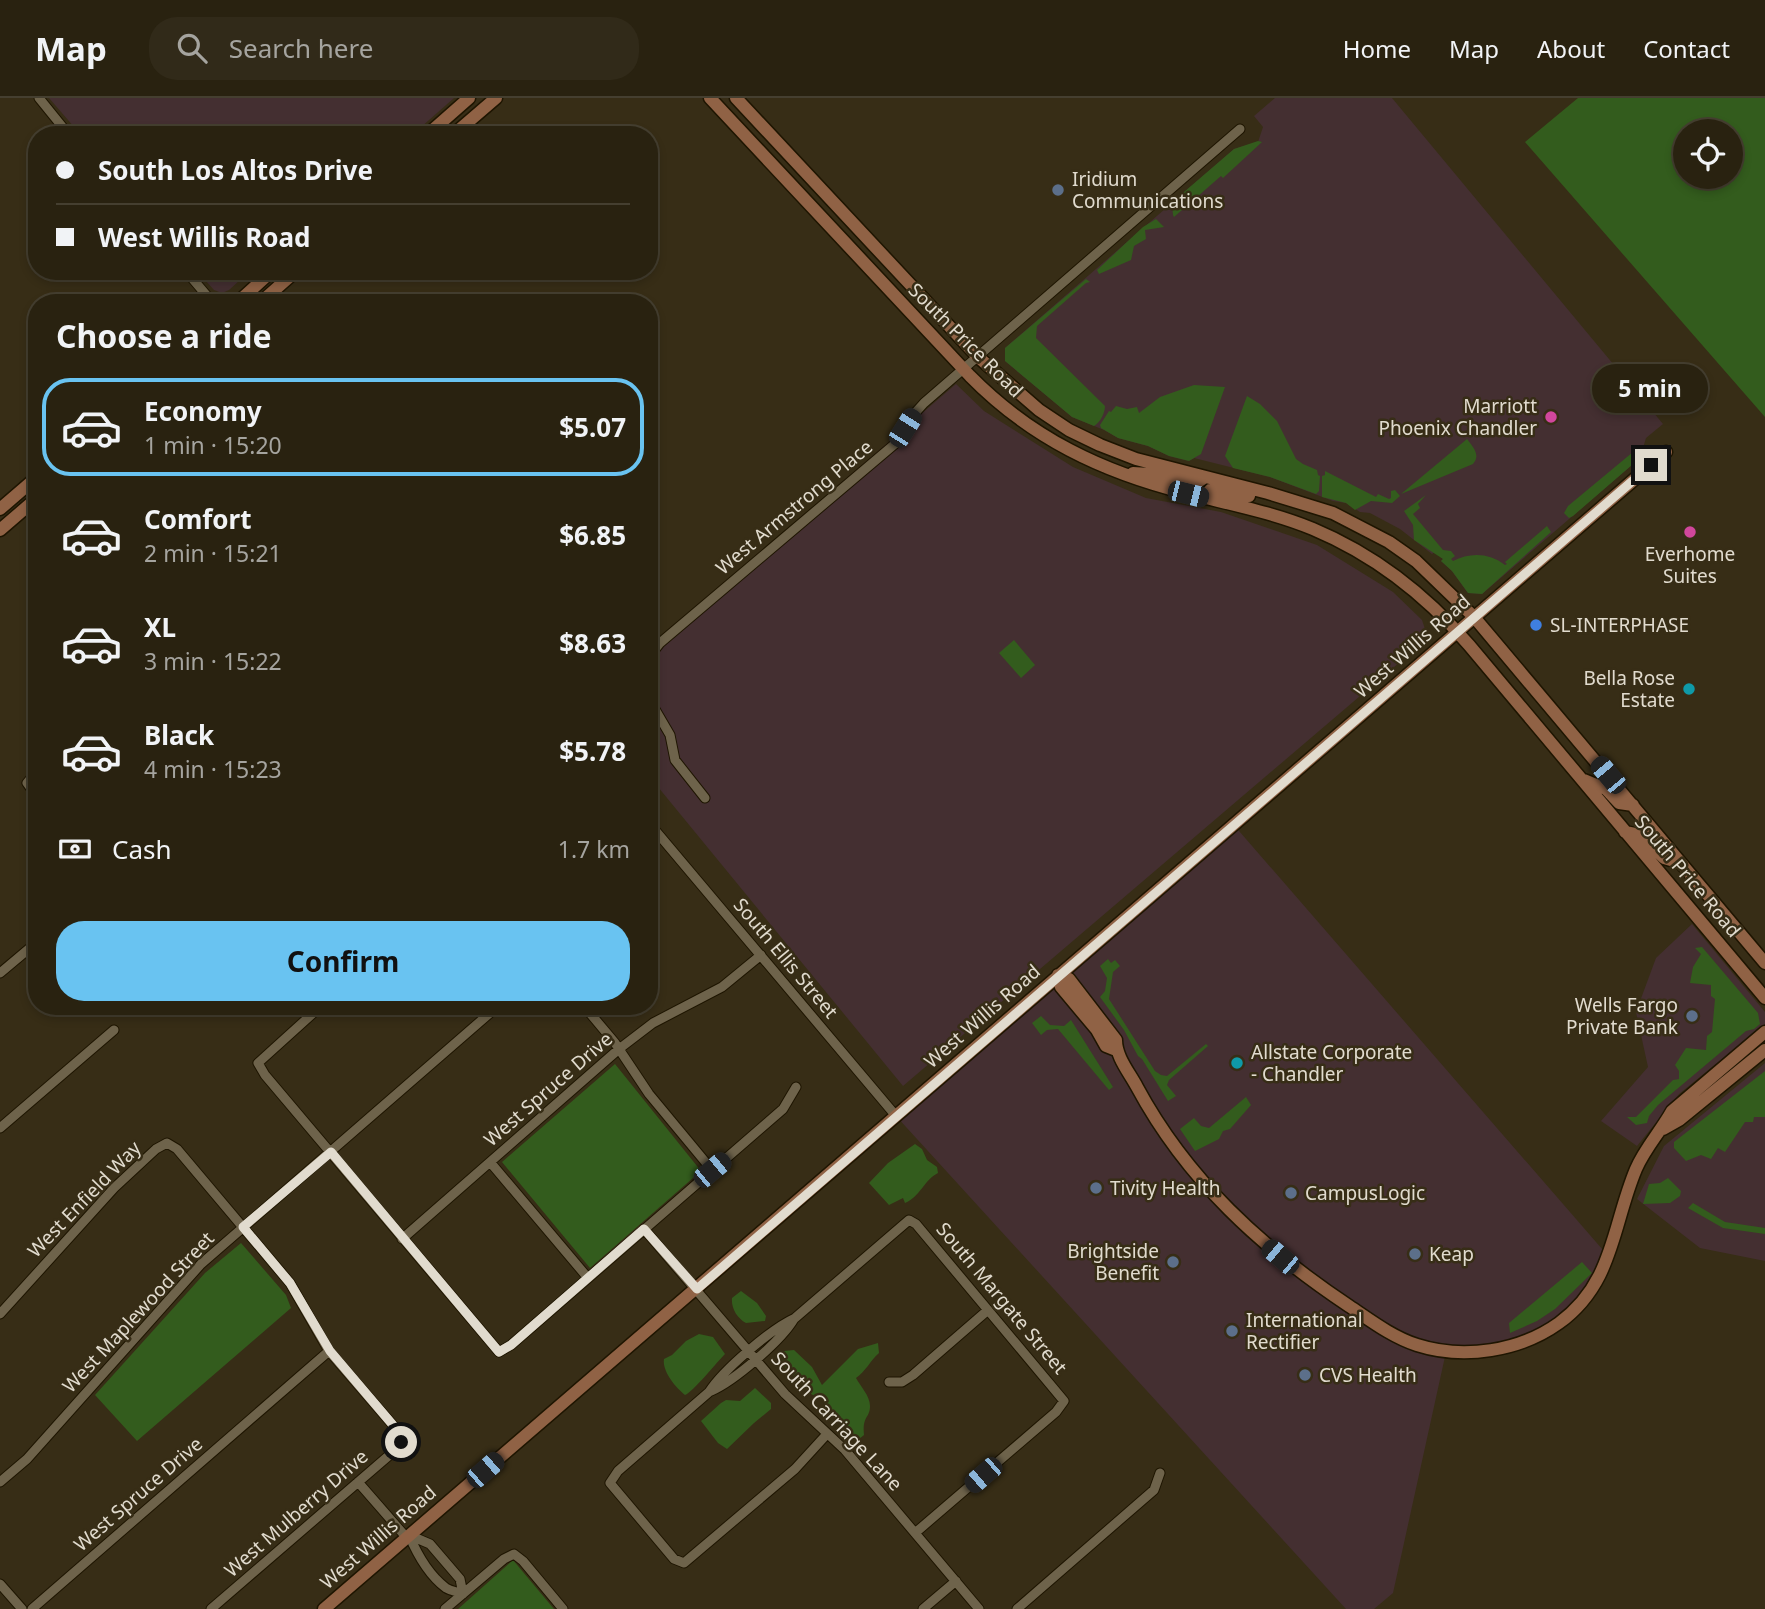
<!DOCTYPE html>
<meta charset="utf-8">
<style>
body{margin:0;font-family:"Noto Sans",sans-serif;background:#312a19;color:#f1f3f6;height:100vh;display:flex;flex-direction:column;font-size:26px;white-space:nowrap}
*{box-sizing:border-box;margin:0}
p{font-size:23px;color:#a5a49f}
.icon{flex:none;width:38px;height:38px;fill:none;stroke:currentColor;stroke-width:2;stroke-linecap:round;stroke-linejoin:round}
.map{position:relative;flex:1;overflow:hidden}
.details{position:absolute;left:28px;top:196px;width:630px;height:721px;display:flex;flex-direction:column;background:#292210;border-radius:28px;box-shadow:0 4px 10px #0003,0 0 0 2px #453f30}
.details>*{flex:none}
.guide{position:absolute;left:28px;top:28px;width:630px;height:154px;border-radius:28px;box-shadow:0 4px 10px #0003,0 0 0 2px #453f30;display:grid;align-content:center;height:154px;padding:0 28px;background:#292210}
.tools{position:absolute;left:1673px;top:21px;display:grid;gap:14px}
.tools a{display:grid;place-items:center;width:70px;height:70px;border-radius:50%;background:#292210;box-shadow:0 4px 10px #0003,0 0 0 2px #453f30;font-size:35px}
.end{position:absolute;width:32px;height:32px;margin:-16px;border:9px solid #e1dbce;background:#111;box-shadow:0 0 0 4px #111}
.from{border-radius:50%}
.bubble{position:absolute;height:49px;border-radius:24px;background:#292210;box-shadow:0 4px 10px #0003,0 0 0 2px #453f30;font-size:23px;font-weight:700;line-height:49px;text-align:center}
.car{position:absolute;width:21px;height:42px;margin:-21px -10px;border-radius:9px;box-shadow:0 0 5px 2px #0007;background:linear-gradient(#222 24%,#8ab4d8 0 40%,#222 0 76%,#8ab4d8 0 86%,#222 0)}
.guide b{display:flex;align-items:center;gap:24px;height:66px;font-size:26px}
.guide b+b{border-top:2px solid #453f30}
.guide i{width:18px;height:18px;background:#f1f3f6}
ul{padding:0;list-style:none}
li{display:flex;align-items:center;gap:21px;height:98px;margin:0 14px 10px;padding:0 14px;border:4px solid transparent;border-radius:28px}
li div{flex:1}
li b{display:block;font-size:26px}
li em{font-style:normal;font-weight:700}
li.on{border-color:#69c3f1}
li>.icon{width:63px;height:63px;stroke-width:1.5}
h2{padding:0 28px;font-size:32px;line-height:84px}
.pay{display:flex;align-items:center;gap:18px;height:77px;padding:0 28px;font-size:26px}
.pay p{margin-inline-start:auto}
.action{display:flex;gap:14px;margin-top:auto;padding:14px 28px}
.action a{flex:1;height:80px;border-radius:28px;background:#69c3f1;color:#111;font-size:28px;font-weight:700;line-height:80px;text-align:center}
header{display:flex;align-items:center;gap:42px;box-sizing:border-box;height:98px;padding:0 35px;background:#292210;border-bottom:2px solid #453f30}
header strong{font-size:33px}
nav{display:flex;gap:38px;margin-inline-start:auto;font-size:24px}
.search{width:490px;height:63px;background:#312a19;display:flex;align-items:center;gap:18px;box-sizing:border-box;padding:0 24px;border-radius:28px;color:#a5a49f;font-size:26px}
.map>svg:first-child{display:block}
.commercial{fill:#442f31}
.green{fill:#335c1d;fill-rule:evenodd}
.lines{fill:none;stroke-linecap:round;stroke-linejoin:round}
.street-casing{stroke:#1e1501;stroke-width:11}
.secondary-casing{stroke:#1e1501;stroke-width:15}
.street{stroke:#6e634b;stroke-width:9}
.secondary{stroke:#906245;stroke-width:12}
.route{stroke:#e1dbce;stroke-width:9}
.service-dot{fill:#5c6f8a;stroke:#372d16;stroke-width:2.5}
.hotel-dot{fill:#d1479c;stroke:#372d16;stroke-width:2.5}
.shop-dot{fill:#3f7fe0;stroke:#372d16;stroke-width:2.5}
.culture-dot{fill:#0f9aa8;stroke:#372d16;stroke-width:2.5}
.labels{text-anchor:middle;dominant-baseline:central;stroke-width:5;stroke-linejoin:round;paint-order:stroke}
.poi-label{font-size:19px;fill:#e1dbce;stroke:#372d16;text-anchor:start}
.street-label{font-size:19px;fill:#e1dbce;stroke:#372d16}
</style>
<header>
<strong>Map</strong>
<div class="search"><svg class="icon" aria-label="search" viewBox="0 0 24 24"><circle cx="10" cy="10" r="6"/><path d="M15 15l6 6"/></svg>Search here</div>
<nav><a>Home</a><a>Map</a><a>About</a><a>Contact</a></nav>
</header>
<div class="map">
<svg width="1765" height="1511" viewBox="0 0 1765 1511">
<rect width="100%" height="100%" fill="#372d16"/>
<path class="commercial" d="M49 0H454L412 37H81Z
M1275 0H1392L1663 326 1646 340 1640 360 1482 496 1468 495 1452 473 1441 463 1443 461 1435 454 1432 456 1400 431 1370 415 1360 414 1346 405 1333 403 1270 379 1194 360 1189 363 1169 358 1148 348 1118 340 1104 332 1072 319 1005 263V250L1234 51 1258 44 1263 29 1254 18Z
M197 173H250L229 192 222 195 214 192Z
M956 286 984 313 1073 369 1146 400 1221 414 1317 447 1393 494 1422 522 1428 540 903 988 649 678V550Z
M1233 726 1609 1159 1578 1208 1530 1240 1446 1254 1393 1495 1374 1511H1346L896 1018Z
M1692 826 1765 914V926L1679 996 1637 1048 1601 1023 1648 969 1636 914 1656 860Z
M1765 965V1163L1700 1150 1637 1101 1664 1048Z"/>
<path class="green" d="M1578 0H1765V319L1525 44ZM1731 33V79H1685V33Z
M1258 43 1262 44 1223 80 1221 78 1174 119 1173 117 1172 106 1177 100 1234 51Z
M1156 121 1164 129 1145 132 1146 141 1134 148 1131 162 1099 176 1097 172 1143 129Z
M1086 181 1090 184 1086 185 1037 228 1036 240 1105 308C1105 314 1101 324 1094 328L1072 319 1005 263V250Z
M1194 287 1225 289 1201 356 1189 363 1169 358 1148 348 1118 340 1101 330 1100 327 1109 313 1111 314 1116 308 1127 311 1137 309 1139 315 1160 299Z
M1247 298 1260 306 1277 323 1296 361 1303 366 1317 372 1318 377 1320 378 1319 393 1316 396 1270 379 1233 370 1225 358Z
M1467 341C1473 349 1481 357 1473 366L1401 396Z
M1639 349H1644L1640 360 1573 418 1569 420 1564 415 1568 408Z
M1325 373 1376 399 1378 396 1389 401 1391 400V393L1395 392 1400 398 1392 405 1371 403 1355 412 1346 405 1322 399V378L1325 377Z
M1426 397 1418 406 1420 410 1413 416 1443 452 1451 453 1455 458 1451 461 1453 463C1470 454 1490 455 1505 467L1507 466 1505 464 1547 428 1551 434 1482 496 1468 495 1452 473 1441 463 1443 461 1414 442 1413 427 1404 413Z
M1014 542 1035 567 1021 580 999 555Z
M1702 849 1758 915 1760 926 1754 931 1746 933 1658 1007 1649 1018 1647 1025 1636 1027 1627 1019H1636L1673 982 1679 981V973L1675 967 1686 950 1706 952 1707 938 1712 934 1715 901 1711 898V887L1690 885 1693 869 1701 856 1695 850Z
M1108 861 1111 865 1115 862 1120 868 1113 874 1109 901 1155 973 1161 977 1167 978 1206 946 1208 948 1169 982 1167 987 1176 998 1168 1003 1142 961 1138 958 1124 932 1100 899 1105 893 1107 880 1100 868Z
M1041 918 1050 927 1064 928 1071 922 1113 989 1109 992 1058 931 1047 932 1041 937 1032 925Z
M615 966 701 1073 590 1170 502 1064Z
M1765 973V1019H1754L1753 1024H1745L1725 1054 1718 1050 1711 1061 1701 1057 1686 1063 1674 1050V1044Z
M1246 999 1251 1007 1230 1031 1223 1033 1219 1041 1195 1053 1180 1031 1194 1020 1201 1028 1209 1030Z
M915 1046 922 1051 927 1062 937 1069 938 1075C924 1082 920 1099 905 1105L903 1100 889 1107 869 1085 888 1065Z
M1668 1080 1681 1093 1680 1098 1670 1105 1643 1106 1649 1086 1660 1085Z
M1693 1105 1725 1124 1765 1130V1136L1723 1130 1688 1110Z
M241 1145 286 1197 291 1210 137 1343 95 1297 205 1175Z
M1582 1164 1592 1175 1555 1211 1537 1223 1510 1235 1509 1225Z
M741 1193 757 1205 766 1218 765 1223 746 1225C737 1220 731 1210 732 1200Z
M699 1236 713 1239 725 1256C717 1264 693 1294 685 1297 675 1289 662 1273 664 1261L672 1257 686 1243Z
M878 1245 879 1255C870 1263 866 1273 856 1280 861 1289 870 1298 870 1308 870 1320 862 1318 864 1337L859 1341 855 1340 850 1329 830 1314 823 1302 811 1296 780 1264V1258L784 1253 794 1252 812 1269 822 1287 858 1251Z
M755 1290 771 1305V1311L754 1325 727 1351 718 1345 701 1323 721 1305 726 1302 740 1303Z
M513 1462 554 1511H458Z"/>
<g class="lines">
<g class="street-casing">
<path id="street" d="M39 0 69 37
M186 173 213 205
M649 559 660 545 896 345 915 315 924 305 1240 31
M649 601 670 637 675 662 705 700
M37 673 27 685 37 699
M649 725 896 1018
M0 875 37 844
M321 908 258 965 265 977 499 1254 511 1247 783 1011 796 989
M584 908 615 945 649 996 712 1072
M0 1030 114 932
M490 1064 588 1180
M644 1131 785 1296 845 1352 979 1511
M402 1141 619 951 653 925 722 889 761 857
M0 1216 114 1090 156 1051 167 1045 177 1051 290 1185 329 1253 398 1333 401 1344 393 1354 211 1511
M889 1284H902L913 1277 988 1212
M711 1293C734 1283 781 1243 794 1221
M827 1336 795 1371 684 1465 674 1461 610 1385 618 1373 709 1294C723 1272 771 1231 795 1220L909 1122 916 1126 1064 1303 1056 1314 915 1435
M0 1384 27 1361 201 1166 498 908
M358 1384 406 1439
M409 1437 430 1446 460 1481 463 1496C458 1494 451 1493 446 1490 430 1478 417 1456 409 1437Z
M0 1486 22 1511
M32 1511 329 1253
M445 1511 504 1461 514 1456 523 1463 563 1511
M923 1511 956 1483
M1017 1511 1154 1392 1160 1375"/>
</g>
<g class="secondary-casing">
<path id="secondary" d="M710 0 970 278C1031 340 1102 374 1186 395 1228 406 1272 414 1313 431 1375 457 1425 496 1469 547L1765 900
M736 0 977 258 1039 312 1069 332 1100 347 1136 361 1268 395 1333 415 1389 444 1416 463 1474 519 1765 865
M427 37 469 0
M453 37 496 0
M237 205 272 173
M260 205 296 173
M1133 375 1149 376 1195 386 1205 379
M1204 400 1210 392H1215L1249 398
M0 411 37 379
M0 432 37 400
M1584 682 1606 691 1619 705 1633 707
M1625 734 1640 737 1664 760 1681 765
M1058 877 1069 881 1116 942C1116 959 1129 974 1137 989 1187 1082 1262 1150 1349 1208 1370 1222 1392 1239 1417 1247 1464 1262 1520 1253 1559 1225 1614 1185 1612 1128 1636 1071 1645 1050 1661 1033 1672 1013L1765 934
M1058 877 1061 889 1097 932 1106 948 1116 952
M1663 1031 1679 1022 1765 952
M324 1511 1666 354"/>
</g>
<use href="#street" class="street"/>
<use href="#secondary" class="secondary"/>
</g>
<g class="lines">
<path class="route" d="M401 1344 398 1333 330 1253 290 1185 243 1129 331 1054 499 1254 511 1247 644 1131 697 1191 1651 367"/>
</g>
<g class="service-dot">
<circle cx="1058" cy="92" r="7"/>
<circle cx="1692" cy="918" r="7"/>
<circle cx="1096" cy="1090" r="7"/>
<circle cx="1291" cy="1095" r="7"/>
<circle cx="1415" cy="1156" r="7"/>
<circle cx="1173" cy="1164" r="7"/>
<circle cx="1232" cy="1233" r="7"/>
<circle cx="1305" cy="1277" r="7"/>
</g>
<g class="hotel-dot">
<circle cx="1551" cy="319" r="7"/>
<circle cx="1690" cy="434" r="7"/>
</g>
<circle class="shop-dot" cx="1536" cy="527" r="7"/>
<g class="culture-dot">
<circle cx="1689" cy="591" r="7"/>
<circle cx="1237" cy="965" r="7"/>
</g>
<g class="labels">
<g class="poi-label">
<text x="1072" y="81">Iridium<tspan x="1072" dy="22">Communications</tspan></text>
<text x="1537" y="308" text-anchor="end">Marriott<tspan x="1537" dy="22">Phoenix Chandler</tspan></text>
<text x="1690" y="456" text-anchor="middle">Everhome<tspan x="1690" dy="22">Suites</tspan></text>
<text x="1550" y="527">SL-INTERPHASE</text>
<text x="1675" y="580" text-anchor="end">Bella Rose<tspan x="1675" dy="22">Estate</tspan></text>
<text x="1678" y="907" text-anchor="end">Wells Fargo<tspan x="1678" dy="22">Private Bank</tspan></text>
<text x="1251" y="954">Allstate Corporate<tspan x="1251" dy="22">- Chandler</tspan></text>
<text x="1110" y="1090">Tivity Health</text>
<text x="1305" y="1095">CampusLogic</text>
<text x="1159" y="1153" text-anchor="end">Brightside<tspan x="1159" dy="22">Benefit</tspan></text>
<text x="1429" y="1156">Keap</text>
<text x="1246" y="1222">International<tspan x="1246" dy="22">Rectifier</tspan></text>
<text x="1319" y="1277">CVS Health</text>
</g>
<g class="street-label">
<text transform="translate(966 242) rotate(45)">South Price Road</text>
<text transform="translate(794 409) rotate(-40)">West Armstrong Place</text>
<text transform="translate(1412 548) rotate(-41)">West Willis Road</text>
<text transform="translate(1688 778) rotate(50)">South Price Road</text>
<text transform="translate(786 860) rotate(50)">South Ellis Street</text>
<text transform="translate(982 918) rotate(-41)">West Willis Road</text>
<text transform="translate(548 991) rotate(-41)">West Spruce Drive</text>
<text transform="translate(84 1101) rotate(-46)">West Enfield Way</text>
<text transform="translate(1002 1200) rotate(50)">South Margate Street</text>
<text transform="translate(138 1214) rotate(-47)">West Maplewood Street</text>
<text transform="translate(837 1323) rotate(47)">South Carriage Lane</text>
<text transform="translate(138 1396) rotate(-41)">West Spruce Drive</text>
<text transform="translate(296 1415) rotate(-41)">West Mulberry Drive</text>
<text transform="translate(378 1439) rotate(-41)">West Willis Road</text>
</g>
</g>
</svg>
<div class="tools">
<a><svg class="icon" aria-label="locate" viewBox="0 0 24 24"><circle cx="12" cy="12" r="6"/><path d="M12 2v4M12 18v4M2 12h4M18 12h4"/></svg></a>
</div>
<i class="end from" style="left:401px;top:1344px"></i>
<i class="end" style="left:1651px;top:367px"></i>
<div class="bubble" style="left:1592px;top:266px;width:116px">5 min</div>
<i class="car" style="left:905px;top:330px;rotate:32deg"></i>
<i class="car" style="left:1188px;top:396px;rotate:104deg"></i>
<i class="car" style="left:1608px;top:677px;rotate:320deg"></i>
<i class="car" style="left:712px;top:1072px;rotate:50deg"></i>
<i class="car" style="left:1280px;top:1159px;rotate:310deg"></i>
<i class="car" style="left:485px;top:1372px;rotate:49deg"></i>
<i class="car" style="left:983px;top:1377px;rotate:229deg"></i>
<div class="guide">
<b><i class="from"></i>South Los Altos Drive</b>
<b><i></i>West Willis Road</b>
</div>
<section class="details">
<h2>Choose a ride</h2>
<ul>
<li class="on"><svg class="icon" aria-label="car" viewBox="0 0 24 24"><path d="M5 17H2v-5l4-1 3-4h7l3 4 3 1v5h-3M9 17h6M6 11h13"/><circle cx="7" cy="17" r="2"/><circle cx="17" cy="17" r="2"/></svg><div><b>Economy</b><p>1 min · 15:20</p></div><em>$5.07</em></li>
<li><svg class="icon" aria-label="car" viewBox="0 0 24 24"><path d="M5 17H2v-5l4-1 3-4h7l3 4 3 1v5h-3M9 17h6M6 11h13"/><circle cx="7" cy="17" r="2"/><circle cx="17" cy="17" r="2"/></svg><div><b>Comfort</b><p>2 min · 15:21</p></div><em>$6.85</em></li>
<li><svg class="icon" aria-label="car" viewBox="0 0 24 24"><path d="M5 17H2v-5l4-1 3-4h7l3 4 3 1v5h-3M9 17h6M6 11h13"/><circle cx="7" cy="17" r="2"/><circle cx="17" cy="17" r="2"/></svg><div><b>XL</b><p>3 min · 15:22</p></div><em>$8.63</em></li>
<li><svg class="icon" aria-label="car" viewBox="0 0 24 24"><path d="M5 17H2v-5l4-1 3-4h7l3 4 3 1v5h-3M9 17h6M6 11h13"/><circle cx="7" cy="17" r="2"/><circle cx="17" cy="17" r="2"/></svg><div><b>Black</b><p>4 min · 15:23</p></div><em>$5.78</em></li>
</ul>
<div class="pay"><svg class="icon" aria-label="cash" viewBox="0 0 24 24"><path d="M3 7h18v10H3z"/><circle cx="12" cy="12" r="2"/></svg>Cash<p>1.7 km</p></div>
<div class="action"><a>Confirm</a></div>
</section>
</div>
